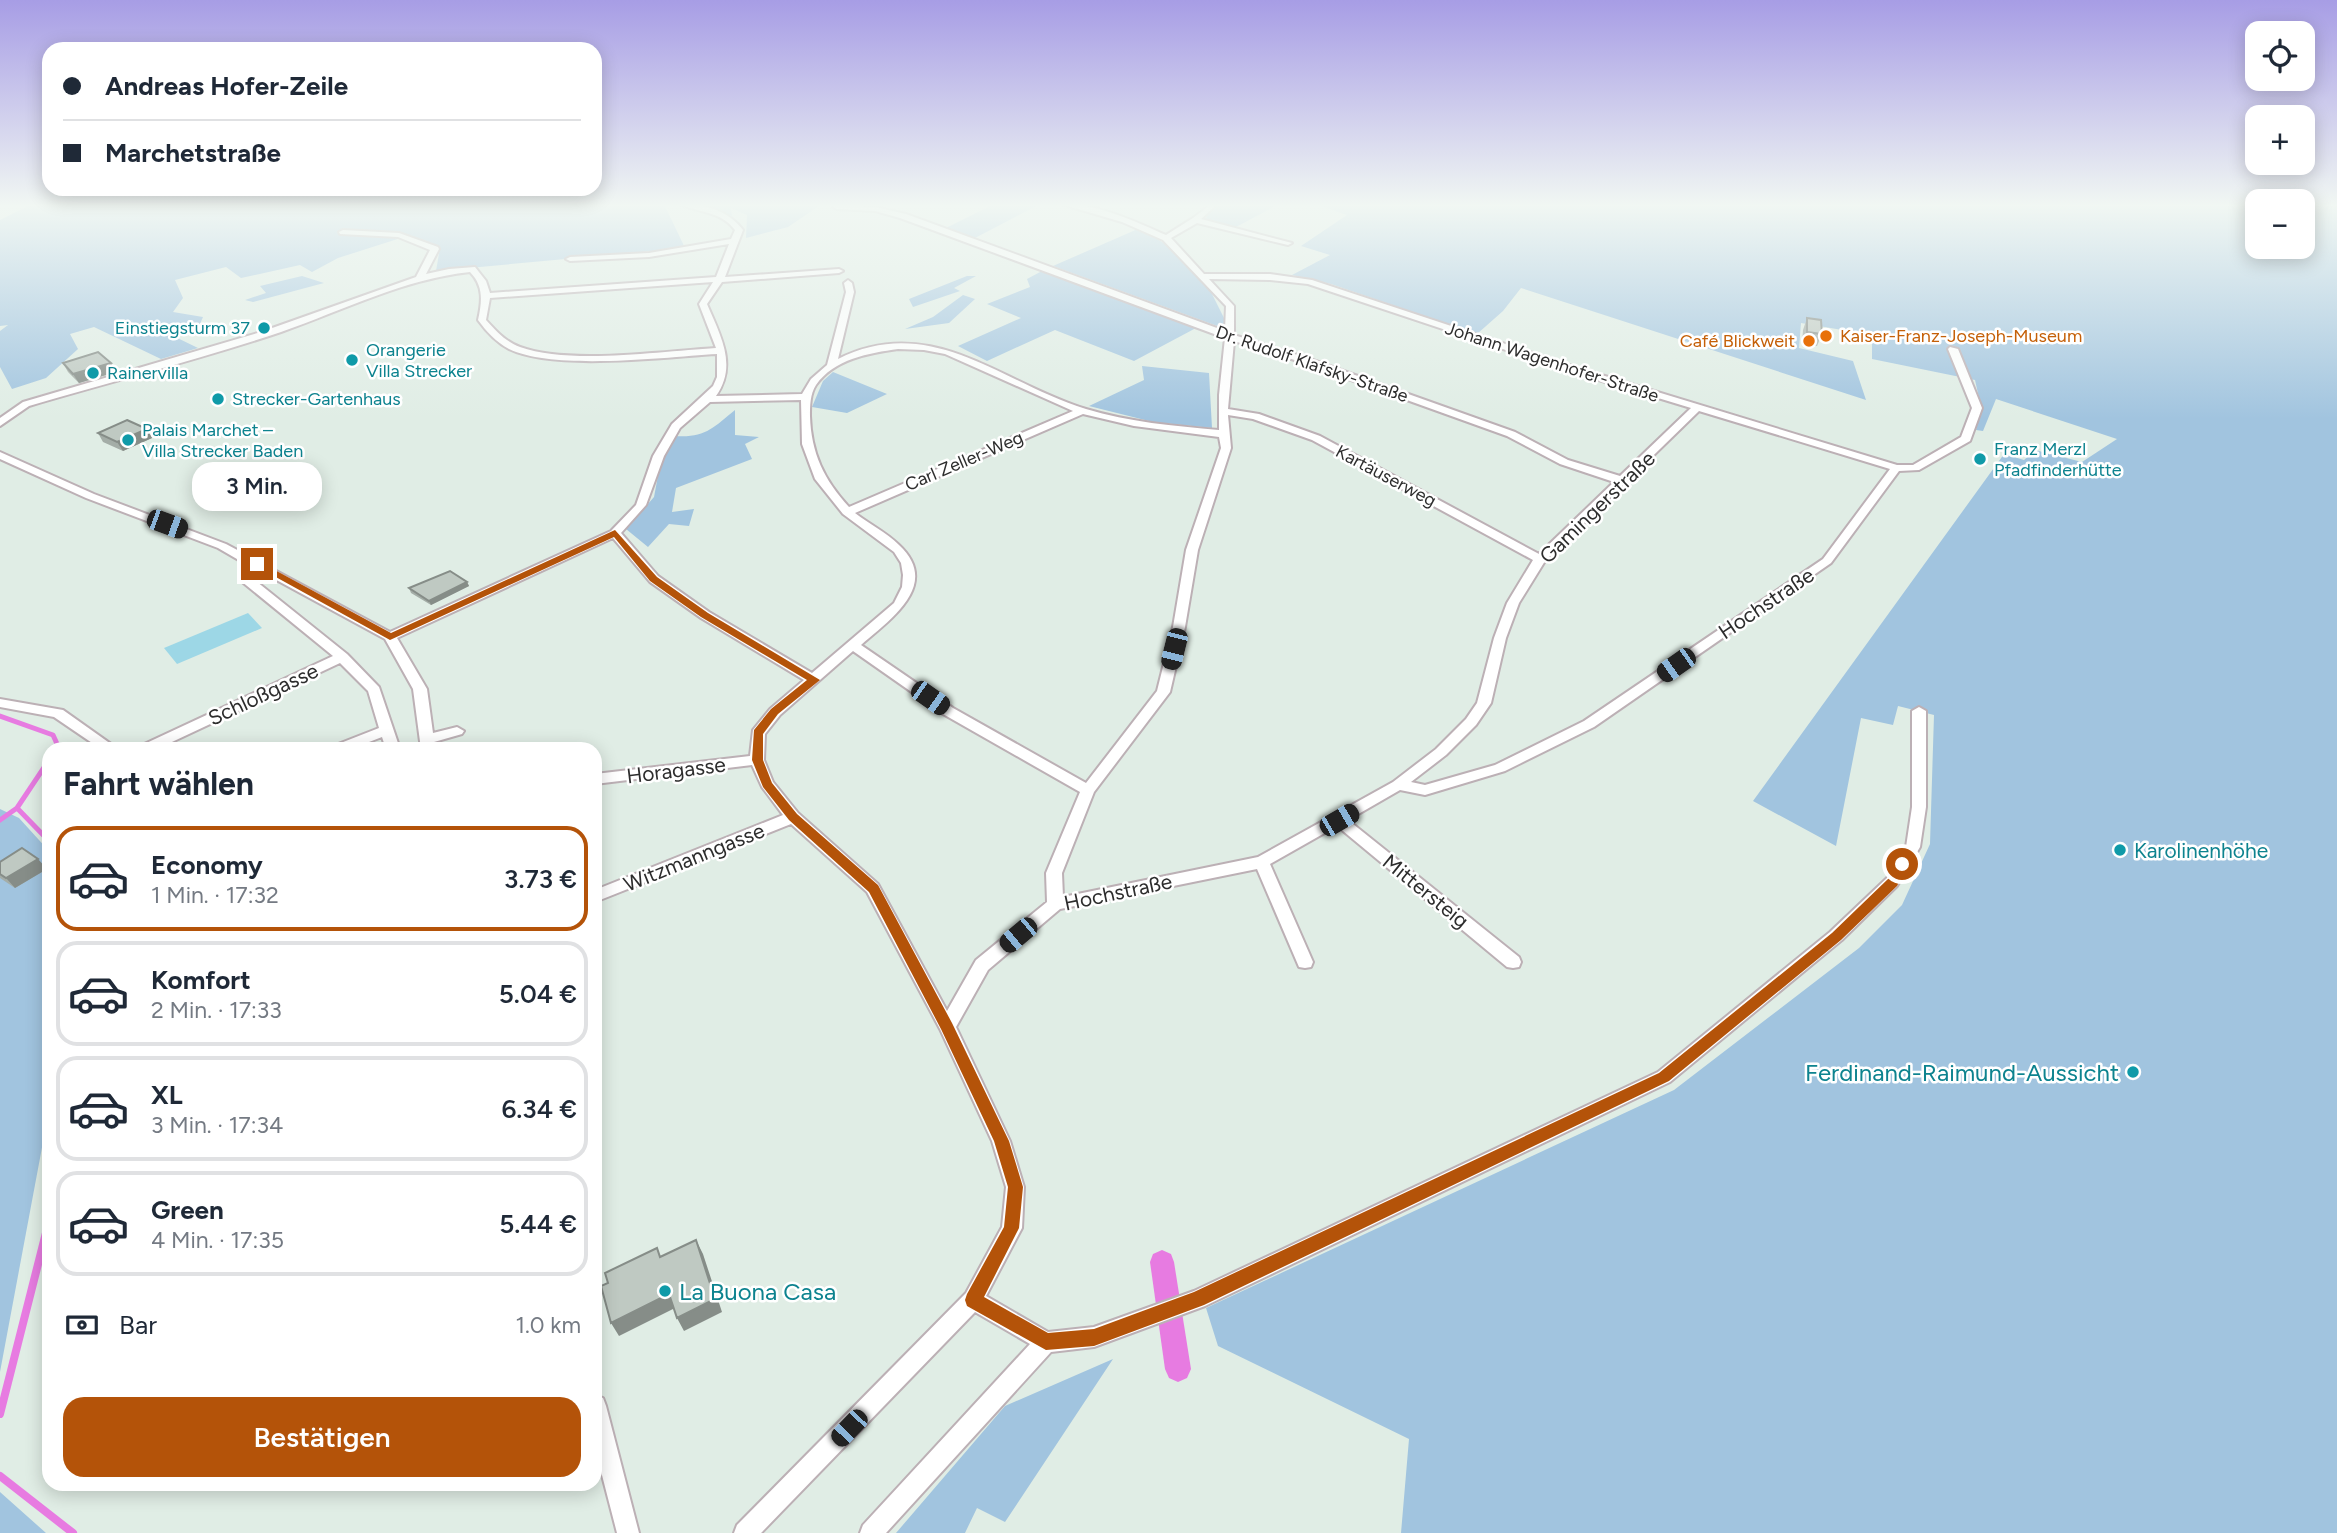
<!DOCTYPE html>
<html lang="de">
<meta charset="utf-8">
<style>
body{margin:0;font-family:Figtree,sans-serif;background:#f2f2f3;color:#1f2937;height:100vh;display:flex;flex-direction:column;font-size:26px;white-space:nowrap}
*{box-sizing:border-box;margin:0}
p{font-size:23px;color:#747a83}
.icon{flex:none;width:38px;height:38px;fill:none;stroke:currentColor;stroke-width:2;stroke-linecap:round;stroke-linejoin:round}
.map{position:relative;flex:1;overflow:hidden}
.panel{position:absolute;left:42px;top:742px;width:560px;height:749px;display:flex;flex-direction:column;background:#fff;border-radius:21px;box-shadow:0 4px 18px #0003}
.panel>*{flex:none}
.hud{position:absolute;left:42px;top:42px;width:560px;height:154px;border-radius:21px;box-shadow:0 4px 18px #0003;display:grid;align-content:center;height:154px;padding:0 21px;background:#fff}
.fabs{position:absolute;left:2245px;top:21px;display:grid;gap:14px}
.fabs a{display:grid;place-items:center;width:70px;height:70px;border-radius:14px;background:#fff;box-shadow:0 4px 18px #0003;font-size:35px}
.end{position:absolute;width:32px;height:32px;margin:-16px;border:9px solid #b45309;background:#fff;box-shadow:0 0 0 4px #fff}
.from{border-radius:50%}
.bubble{position:absolute;height:49px;border-radius:21px;background:#fff;box-shadow:0 4px 18px #0003;font-size:23px;font-weight:600;line-height:49px;text-align:center}
.car{position:absolute;width:21px;height:42px;margin:-21px -10px;border-radius:9px;box-shadow:0 0 5px 2px #0007;background:linear-gradient(#222 24%,#8ab4d8 0 40%,#222 0 76%,#8ab4d8 0 86%,#222 0)}
.hud b{display:flex;align-items:center;gap:24px;height:66px;font-size:26px}
.hud b+b{border-top:2px solid #e0e1e3}
.hud i{width:18px;height:18px;background:#1f2937}
ul{padding:0;list-style:none}
li{display:flex;align-items:center;gap:21px;height:105px;margin:0 14px 10px;padding:0 7px;border:4px solid #e0e1e3;border-radius:21px}
li div{flex:1}
li b{display:block;font-size:26px}
li em{font-style:normal;font-weight:600}
li.on{border-color:#b45309}
li>.icon{width:63px;height:63px;stroke-width:1.5}
h2{padding:0 21px;font-size:32px;line-height:84px}
.pay{display:flex;align-items:center;gap:18px;height:77px;padding:0 21px;font-size:26px}
.pay p{margin-inline-start:auto}
.primary-button{display:flex;gap:14px;margin-top:auto;padding:14px 21px}
.primary-button a{flex:1;height:80px;border-radius:21px;background:#b45309;color:#fff;font-size:28px;font-weight:600;line-height:80px;text-align:center}
.map>svg:first-child{display:block}
.green{fill:#a1c4df}
.pitch{fill:#9dd7e6}
.lines{fill:none;stroke-linecap:round;stroke-linejoin:round}
.stream-far1{stroke:#e77be1;stroke-width:5}
.stream{stroke:#e77be1;stroke-width:8}
.canal{fill:#e77be1;fill-rule:evenodd}
.minor-casing{stroke:#bcb0b5;stroke-width:4}
.minor{fill:#fff;fill-rule:evenodd}
.wall{fill:#a4ada7}
.shaded-wall{fill:#868d88}
.building{fill:#bfc9c2;stroke:#868d88;stroke-width:2}
.route{fill:#b45309}
.culture-dot{fill:#0f9aa8;stroke:#fff;stroke-width:2.5}
.food-dot{fill:#e8710a;stroke:#fff;stroke-width:2.5}
.labels{text-anchor:middle;dominant-baseline:central;stroke-width:5;stroke-linejoin:round;paint-order:stroke}
.far-culture-label{font-size:18px;fill:#0d838f;stroke:#fff;text-anchor:start}
.far-food-label{font-size:18px;fill:#c56008;stroke:#fff;text-anchor:start}
.far-street-label{font-size:18px;fill:#2d2d2d;stroke:#fff}
.street-label{font-size:21px;fill:#2d2d2d;stroke:#fff}
.culture-label{font-size:21px;fill:#0d838f;stroke:#fff;text-anchor:start}
.near-culture-label{font-size:24px;fill:#0d838f;stroke:#fff;text-anchor:end}
</style>
<div class="map">
<svg width="2337" height="1533" viewBox="0 0 2337 1533">
<rect width="100%" height="100%" fill="#e0ede5"/>
<path class="green" d="M32 204H664L685 248 436 271 440 248 407 236 338 258 312 272 300 265 241 278 226 267 175 280 183 298 173 312 203 317 200 324 163 331 198 348 161 359 94 327 70 334 78 349 46 378 12 389 0 367V331L8 325 0 326V220Z
M706 204 819 206 788 227 746 238 747 215 731 208 732 216 701 205Z
M994 204H1040L975 238 946 228Z
M1208 204H1279L1236 227 1206 221Z
M1316 204H2257L2258 247H2303V204H2337V1533H1401L1409 1439 1218 1346 1206 1308 1674 1090 1859 948 1902 905 1930 844 1934 715 1898 706 1893 725 1861 718 1836 846 1753 801 2004 454 2024 460 2035 450 2082 462 2117 439 1996 399 1983 431 1976 430 1981 407 1975 380 1872 359V335L1801 323 1799 348 1853 361 1866 400 1521 288 1503 311 1477 334 1331 284 1292 275 1330 255 1301 246 1347 215Z
M1140 228 1173 249 1211 292 1228 326 1220 327 1053 266Z
M1042 271 1196 328 1134 361 1055 330 987 361 958 346 1021 318 987 304 1030 287 1027 279Z
M302 276 324 283 253 302 245 300 266 293 260 286Z
M967 276H976L954 288 960 291 913 307 909 299Z
M963 295 975 299 949 323 905 329 933 317Z
M1142 366 1209 373 1212 428 1153 422 1089 406 1144 380Z
M833 372 887 394 847 413 812 407 823 381Z
M735 410V435L759 437 745 444 752 459 676 488 672 512 694 509 689 526 669 524 648 547 626 529 654 497 663 449 675 436C705 438 713 428 735 410Z
M0 809 19 818 49 851V1110L0 1372Z
M1113 1359 1005 1522 977 1508 965 1533H896L1005 1406Z
M0 1492 46 1533H0Z"/>
<path class="pitch" d="M248 613 262 628 177 664 164 648Z"/>
<g class="lines">
<path class="stream-far1" d="M0 716 53 735 58 746 56 749
M49 760 17 808 49 841
M0 820 17 808"/>
<path class="stream" d="M0 1414 49 1221
M0 1476 73 1533"/>
<path class="canal" d="M1162 1250 1171 1254 1174 1262 1191 1369 1187 1378 1178 1382 1169 1378 1165 1369 1150 1262 1153 1254Z"/>
<g class="minor-casing">
<path id="minor" d="M680 204C704 204 728 210 743 230L725 277 839 269 843 271 839 273 722 282 707 304C720 335 738 365 716 396L802 394 811 379 827 365 846 292 844 283 848 280 852 283 854 292 838 359C931 312 1001 383 1086 409 1129 422 1174 426 1219 430V395L1225 338 900 218 875 211 837 209 833 207 837 205 875 207 906 214 1225 331 1226 306 1163 240 1122 222 1061 204C1097 203 1134 221 1166 235L1193 218 1210 205 1214 207 1201 219 1292 243 1288 245 1197 223 1171 238 1204 274H1270L1312 280 1572 366 1897 465H1913L1961 437 1972 408 1948 349 1950 347 1958 349 1982 408 1970 441 1919 470 1899 471 1831 563 1594 727 1505 771 1425 795 1400 790 1348 820 1519 957 1521 962 1519 967 1513 968 1507 967 1337 826 1270 864 1313 962 1311 967 1305 968 1299 967 1257 869 1060 909 988 970 956 1027 1010 1141 1024 1187 1022 1228 986 1296 1048 1332 1094 1327 1194 1291 1658 1072 1830 932 1887 878 1906 847 1912 807V711L1919 707 1926 711V807L1920 847 1897 886 1842 940 1670 1082 1205 1306 1094 1347 1051 1352 886 1533H860L863 1525 1030 1344 975 1312 761 1533H734L737 1525 966 1293 1002 1227 1006 1187 992 1141 940 1029 867 892 791 824 595 902V890L783 815 762 787 752 765 595 784V774L750 756 753 730 770 709 804 680 701 618 650 582 613 538 397 638 427 689 433 733 457 727 464 731 462 734 434 742 435 749H421L413 689 385 639 258 570 252 578 347 654 379 687 400 749H386L382 737 351 749H331L333 746 379 728 368 691 340 663 157 749H138L140 746 333 656 241 581 239 578 249 566 218 548 86 498 0 459V452L94 494 226 544 390 632 611 531 636 505 653 456 672 424 713 386 717 377V354C665 357 555 371 509 349 496 342 486 331 478 320 482 302 484 286 470 272 404 279 344 310 281 332 198 360 113 381 29 406L0 426V418L23 402 261 332 416 277 430 250 398 237 340 234 339 232 343 230 399 233 438 247 439 249 426 274 449 269 475 267 486 281 490 293 716 277 729 244 649 257 570 261 566 259 570 257 649 253 731 239 735 230C721 211 699 213 680 204ZM1209 279 1270 280 1308 284 1566 370 1691 408 1620 476 1568 460 1515 432 1310 359 1234 335V306ZM713 282 699 304 716 348C663 351 569 365 520 347 506 342 496 331 486 320L490 298ZM1234 341 1304 363 1507 436 1560 464 1614 482 1539 554 1320 436 1259 414 1228 409ZM898 349 924 350 945 354 1073 411 849 507C824 480 811 453 810 416 810 406 810 394 816 385 834 359 869 353 898 349ZM801 400 802 444 815 479 843 514 894 552 901 563 903 575 902 587 894 603 812 673 709 612 658 576 621 533 646 505 664 456 680 428 710 402ZM1699 411 1890 469 1823 559 1584 721 1495 765 1425 785 1411 782 1446 755 1476 725 1491 703 1506 638 1519 603 1545 561ZM1083 414 1134 426 1219 437 1221 448 1186 550 1173 627 1157 691 1086 783 953 708 861 645C889 620 942 585 899 545 886 532 869 524 855 513ZM1228 415 1253 419 1312 440 1533 560 1507 603 1494 638 1477 703 1466 719 1436 749 1393 782 1258 857 1063 897 1062 873 1094 792 1170 692 1185 627 1198 550 1231 448ZM853 651 943 714 1080 792 1046 873 1047 902 976 960 947 1011 878 884 798 813 773 782 764 760 765 734 780 715Z
M0 699 63 710 118 749H101L54 717 0 707Z
M595 1395 603 1398 606 1406 639 1533H617L595 1448Z"/>
</g>
<use href="#minor" class="minor"/>
</g>
<path class="wall" d="M1807 318 1822 334 1817 346 1802 344 1803 330Z
M63 363H111L116 372 79 383 68 372Z
M147 429 152 438 123 451 103 442 98 433Z
M467 582 469 586 431 605 411 593 409 588Z
M0 862 47 869 15 888 0 878Z"/>
<path class="shaded-wall" d="M111 363 116 372 79 383 73 374Z
M147 429 152 438 123 451 117 442Z
M467 582 469 586 431 605 429 601Z
M38 859 47 869 15 888 6 878Z
M696 1240 703 1254 722 1312 684 1331 677 1318Z
M669 1294 677 1307 619 1336 611 1323Z"/>
<path class="building" d="M1807 318 1821 320 1822 334 1807 332Z
M98 352 111 363 73 374 63 363Z
M127 420 147 429 117 442 98 433Z
M450 571 467 582 429 601 409 588Z
M22 848 38 859 6 878 0 874V862Z
M696 1240 715 1299 677 1318 669 1294 611 1323 601 1286 608 1283 605 1273 657 1248 660 1257Z"/>
<linearGradient id="sky" x2="0" y2="1"><stop stop-color="#a79de5"/><stop offset="0.49" stop-color="#f1f7f3"/><stop offset="1" stop-color="#f1f7f3" stop-opacity="0"/></linearGradient>
<rect width="2337" height="419" fill="url(#sky)"/>
<path class="route" d="M615 530 657 577 708 613 820 680 778 714 763 734V760L772 783 797 814 878 885 952 1023 1009 1141 1023 1187 1019 1228 984 1297 1048 1333 1094 1329 1194 1292 1659 1073 1832 933 1888 879 1898 861 1902 860 1909 864 1897 886 1841 940 1669 1081 1204 1305 1094 1346 1046 1350 967 1306 965 1300 967 1294 1004 1227 1008 1187 994 1141 941 1029 869 892 789 820 763 787 752 760 754 730 771 709 807 680 701 617 650 581 614 537 390 640 252 564 260 562 391 633Z"/>
<g class="culture-dot">
<circle cx="264" cy="328" r="7"/>
<circle cx="352" cy="360" r="7"/>
<circle cx="93" cy="373" r="7"/>
<circle cx="218" cy="399" r="7"/>
<circle cx="128" cy="440" r="7"/>
<circle cx="1980" cy="459" r="7"/>
<circle cx="2120" cy="850" r="7"/>
<circle cx="2133" cy="1072" r="7"/>
<circle cx="665" cy="1291" r="7"/>
</g>
<g class="food-dot">
<circle cx="1826" cy="336" r="7"/>
<circle cx="1809" cy="341" r="7"/>
</g>
<g class="labels">
<g class="far-culture-label">
<text x="250" y="328" text-anchor="end">Einstiegsturm 37</text>
<text x="366" y="350">Orangerie<tspan x="366" dy="21">Villa Strecker</tspan></text>
<text x="107" y="373">Rainervilla</text>
<text x="232" y="399">Strecker-Gartenhaus</text>
<text x="142" y="430">Palais Marchet –<tspan x="142" dy="21">Villa Strecker Baden</tspan></text>
<text x="1994" y="449">Franz Merzl<tspan x="1994" dy="21">Pfadfinderhütte</tspan></text>
</g>
<g class="far-food-label">
<text x="1840" y="336">Kaiser-Franz-Joseph-Museum</text>
<text x="1795" y="341" text-anchor="end">Café Blickweit</text>
</g>
<g class="far-street-label">
<text transform="translate(1552 362) rotate(18)">Johann Wagenhofer-Straße</text>
<text transform="translate(1312 364) rotate(19)">Dr. Rudolf Klafsky-Straße</text>
<text transform="translate(964 461) rotate(-23)">Carl Zeller-Weg</text>
<text transform="translate(1386 476) rotate(28)">Kartäuserweg</text>
</g>
<g class="street-label">
<text transform="translate(1597 507) rotate(-44)">Gamingerstraße</text>
<text transform="translate(1766 603) rotate(-34)">Hochstraße</text>
<text transform="translate(263 694) rotate(-25)">Schloßgasse</text>
<text transform="translate(676 770) rotate(-7)">Horagasse</text>
<text transform="translate(694 857) rotate(-22)">Witzmanngasse</text>
<text transform="translate(1426 891) rotate(39)">Mittersteig</text>
<text transform="translate(1118 892) rotate(-12)">Hochstraße</text>
</g>
<g class="culture-label">
<text x="2134" y="850">Karolinenhöhe</text>
</g>
<g class="near-culture-label">
<text x="2119" y="1072">Ferdinand-Raimund-Aussicht</text>
<text x="679" y="1291" text-anchor="start">La Buona Casa</text>
</g>
</g>
</svg>
<div class="fabs">
<a><svg class="icon" aria-label="locate" viewBox="0 0 24 24"><circle cx="12" cy="12" r="6"/><path d="M12 2v4M12 18v4M2 12h4M18 12h4"/></svg></a>
<a>+</a>
<a>−</a>
</div>
<i class="end from" style="left:1902px;top:864px"></i>
<i class="end" style="left:257px;top:564px"></i>
<div class="bubble" style="left:192px;top:462px;width:130px">3 Min.</div>
<i class="car" style="left:167px;top:524px;rotate:110deg"></i>
<i class="car" style="left:1174px;top:649px;rotate:194deg"></i>
<i class="car" style="left:1676px;top:665px;rotate:235deg"></i>
<i class="car" style="left:930px;top:698px;rotate:125deg"></i>
<i class="car" style="left:1339px;top:820px;rotate:60deg"></i>
<i class="car" style="left:1018px;top:935px;rotate:230deg"></i>
<i class="car" style="left:849px;top:1428px;rotate:224deg"></i>
<div class="hud">
<b><i class="from"></i>Andreas Hofer-Zeile</b>
<b><i></i>Marchetstraße</b>
</div>
<section class="panel">
<h2>Fahrt wählen</h2>
<ul>
<li class="on"><svg class="icon" aria-label="car" viewBox="0 0 24 24"><path d="M5 17H2v-5l4-1 3-4h7l3 4 3 1v5h-3M9 17h6M6 11h13"/><circle cx="7" cy="17" r="2"/><circle cx="17" cy="17" r="2"/></svg><div><b>Economy</b><p>1 Min. · 17:32</p></div><em>3.73 €</em></li>
<li><svg class="icon" aria-label="car" viewBox="0 0 24 24"><path d="M5 17H2v-5l4-1 3-4h7l3 4 3 1v5h-3M9 17h6M6 11h13"/><circle cx="7" cy="17" r="2"/><circle cx="17" cy="17" r="2"/></svg><div><b>Komfort</b><p>2 Min. · 17:33</p></div><em>5.04 €</em></li>
<li><svg class="icon" aria-label="car" viewBox="0 0 24 24"><path d="M5 17H2v-5l4-1 3-4h7l3 4 3 1v5h-3M9 17h6M6 11h13"/><circle cx="7" cy="17" r="2"/><circle cx="17" cy="17" r="2"/></svg><div><b>XL</b><p>3 Min. · 17:34</p></div><em>6.34 €</em></li>
<li><svg class="icon" aria-label="car" viewBox="0 0 24 24"><path d="M5 17H2v-5l4-1 3-4h7l3 4 3 1v5h-3M9 17h6M6 11h13"/><circle cx="7" cy="17" r="2"/><circle cx="17" cy="17" r="2"/></svg><div><b>Green</b><p>4 Min. · 17:35</p></div><em>5.44 €</em></li>
</ul>
<div class="pay"><svg class="icon" aria-label="cash" viewBox="0 0 24 24"><path d="M3 7h18v10H3z"/><circle cx="12" cy="12" r="2"/></svg>Bar<p>1.0 km</p></div>
<div class="primary-button"><a>Bestätigen</a></div>
</section>
</div>
